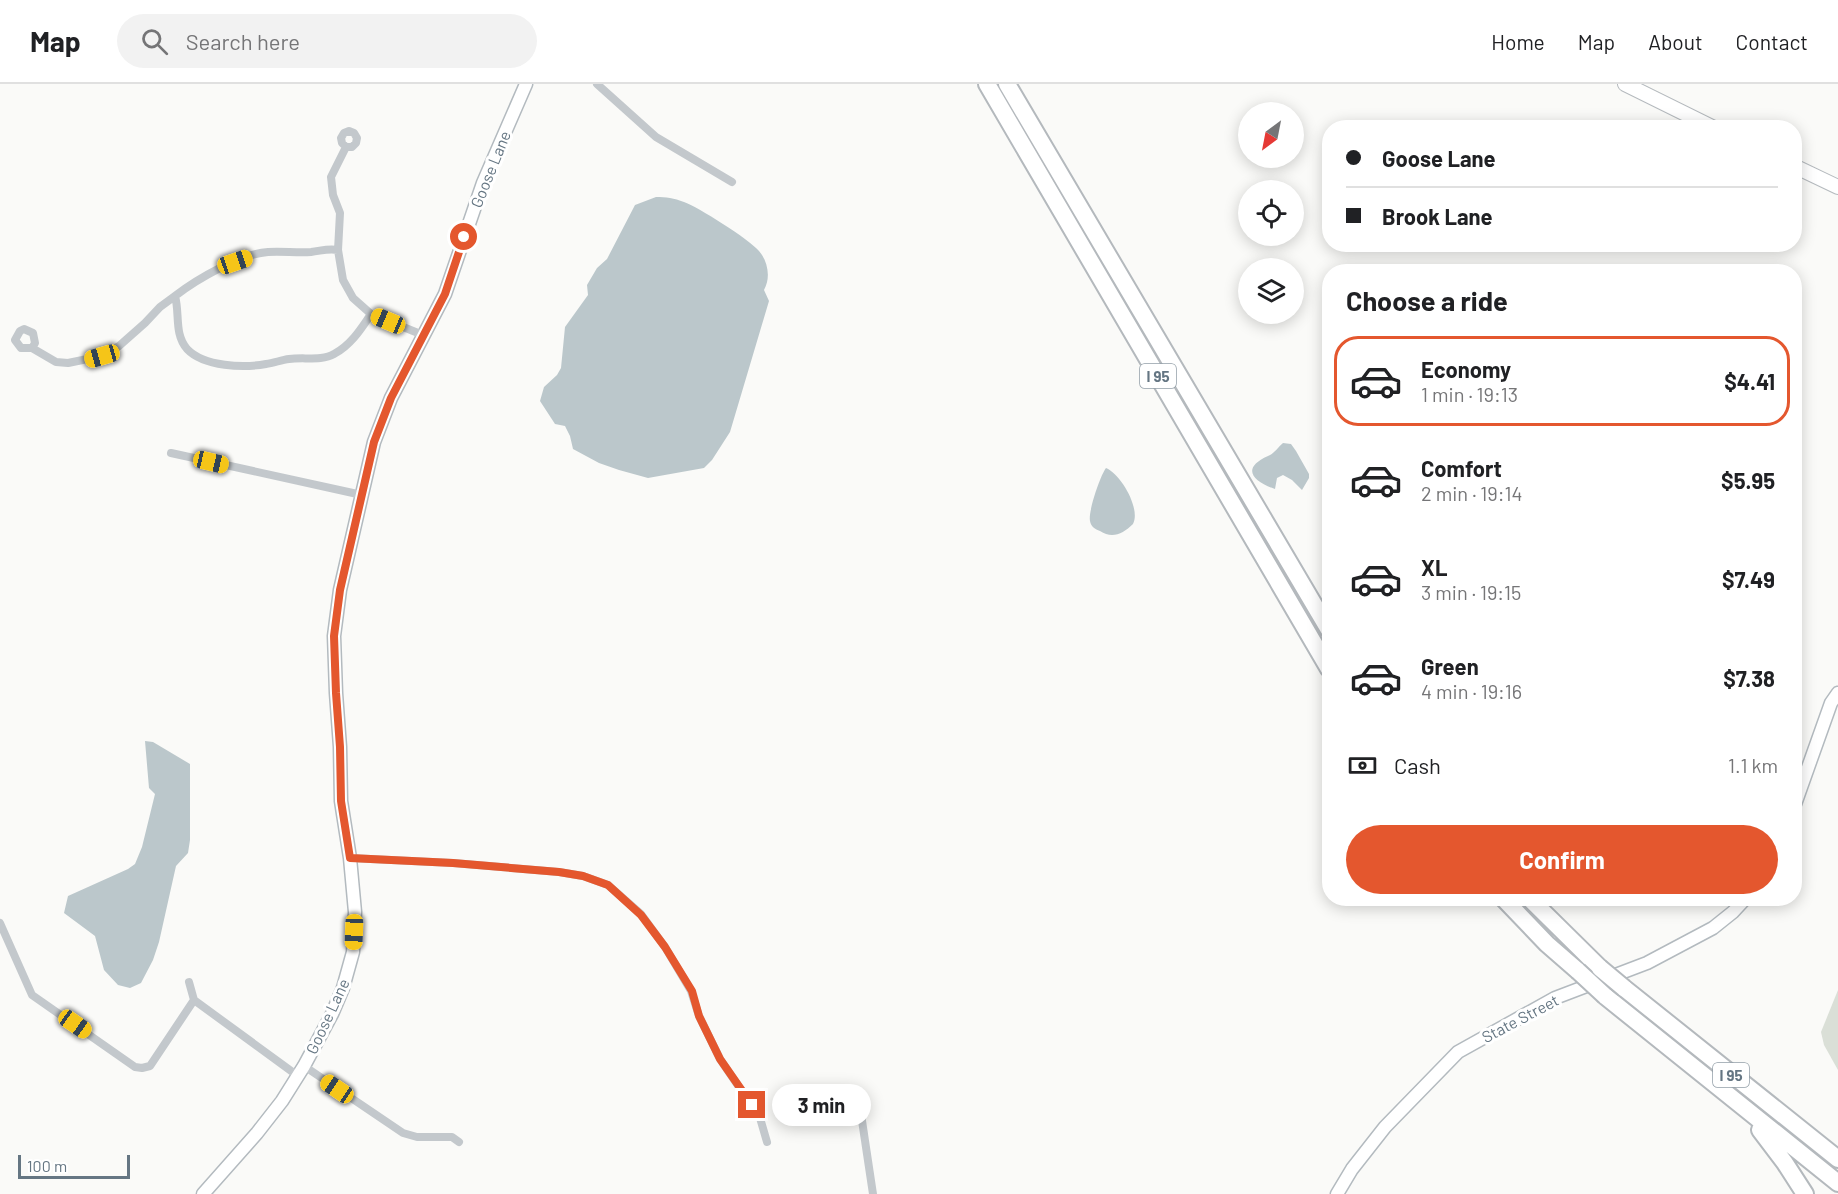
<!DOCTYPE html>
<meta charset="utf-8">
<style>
body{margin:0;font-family:Barlow,sans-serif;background:#f2f2f2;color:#202124;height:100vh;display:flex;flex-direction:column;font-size:22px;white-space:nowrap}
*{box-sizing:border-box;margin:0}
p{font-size:20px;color:#757577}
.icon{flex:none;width:33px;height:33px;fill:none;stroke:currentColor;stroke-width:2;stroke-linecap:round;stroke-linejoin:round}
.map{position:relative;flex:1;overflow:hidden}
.drawer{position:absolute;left:1322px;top:180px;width:480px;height:642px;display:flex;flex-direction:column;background:#fff;border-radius:24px;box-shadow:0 3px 15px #0003}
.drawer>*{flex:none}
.guide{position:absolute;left:1322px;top:36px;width:480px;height:132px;border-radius:24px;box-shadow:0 3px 15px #0003;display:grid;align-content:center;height:132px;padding:0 24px;background:#fff}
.needle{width:39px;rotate:212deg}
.buttons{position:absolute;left:1238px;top:18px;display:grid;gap:12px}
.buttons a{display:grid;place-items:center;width:66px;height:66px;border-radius:50%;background:#fff;box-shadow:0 3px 15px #0003;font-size:30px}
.scale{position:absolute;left:18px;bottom:15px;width:112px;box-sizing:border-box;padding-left:6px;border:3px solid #657683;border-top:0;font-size:16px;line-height:21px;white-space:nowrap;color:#657683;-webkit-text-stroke:4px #fff;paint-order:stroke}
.end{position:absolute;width:27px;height:27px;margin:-14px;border:8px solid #e4572e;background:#fff;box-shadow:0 0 0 3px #fff}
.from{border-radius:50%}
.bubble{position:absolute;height:42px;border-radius:21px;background:#fff;box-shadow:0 3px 15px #0003;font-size:20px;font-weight:700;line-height:42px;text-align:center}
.car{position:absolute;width:18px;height:36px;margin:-18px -9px;border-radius:8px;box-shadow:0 0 4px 2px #0007;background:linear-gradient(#f5c518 24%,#345 0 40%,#f5c518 0 76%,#345 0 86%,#f5c518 0)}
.guide b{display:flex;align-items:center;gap:21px;height:57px;font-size:22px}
.guide b+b{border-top:2px solid #e0e0e0}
.guide i{width:15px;height:15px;background:#202124}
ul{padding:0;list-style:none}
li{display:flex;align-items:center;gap:18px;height:90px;margin:0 12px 9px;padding:0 12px;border:3px solid transparent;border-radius:24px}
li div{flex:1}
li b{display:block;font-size:22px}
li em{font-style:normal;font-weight:700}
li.current{border-color:#e4572e}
li>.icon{width:54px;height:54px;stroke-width:1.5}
h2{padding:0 24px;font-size:27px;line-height:72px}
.pay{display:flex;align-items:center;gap:15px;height:66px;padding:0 24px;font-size:22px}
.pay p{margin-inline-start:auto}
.primary-button{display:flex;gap:12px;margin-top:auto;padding:12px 24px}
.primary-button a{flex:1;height:69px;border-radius:36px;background:#e4572e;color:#fff;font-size:24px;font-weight:700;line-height:69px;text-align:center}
header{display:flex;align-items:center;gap:36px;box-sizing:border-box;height:84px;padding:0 30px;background:#fff;border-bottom:2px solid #e0e0e0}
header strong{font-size:28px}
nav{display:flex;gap:33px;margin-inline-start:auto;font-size:21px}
.search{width:420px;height:54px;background:#f2f2f2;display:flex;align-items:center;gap:15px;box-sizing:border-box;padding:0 21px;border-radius:33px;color:#757577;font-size:22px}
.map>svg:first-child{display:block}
.green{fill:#dadfd7}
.water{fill:#bbc7cb}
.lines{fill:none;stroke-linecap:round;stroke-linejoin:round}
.secondary-casing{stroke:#b3babf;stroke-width:15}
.primary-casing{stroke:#b5babe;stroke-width:16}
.highway-casing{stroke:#b4b9bd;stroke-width:20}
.street{stroke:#c3c8cc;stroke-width:8}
.secondary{stroke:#fff;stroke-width:12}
.primary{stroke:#fff;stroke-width:14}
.highway{stroke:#fff;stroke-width:16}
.highway-bridge-casing{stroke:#b4b9bd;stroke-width:20;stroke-linecap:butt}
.highway-bridge{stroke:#fff;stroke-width:16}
.route{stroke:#e4572e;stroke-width:8}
.labels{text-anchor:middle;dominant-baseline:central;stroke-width:6;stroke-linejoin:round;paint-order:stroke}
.shield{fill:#fff;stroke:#939fa8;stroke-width:1.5}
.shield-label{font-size:15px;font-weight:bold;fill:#657683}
.street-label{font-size:16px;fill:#657683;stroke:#fff}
</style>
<header>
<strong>Map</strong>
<div class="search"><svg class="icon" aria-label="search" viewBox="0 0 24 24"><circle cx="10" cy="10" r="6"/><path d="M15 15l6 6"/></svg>Search here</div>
<nav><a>Home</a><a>Map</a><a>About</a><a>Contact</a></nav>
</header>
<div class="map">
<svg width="1838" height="1110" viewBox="0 0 1838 1110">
<rect width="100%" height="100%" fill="#fafaf8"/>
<path class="green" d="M1838 906V986L1824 961 1821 948Z"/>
<path class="water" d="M656 113C666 113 674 114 684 118 698 123 749 155 759 167 768 177 771 194 764 206L769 217 730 348 712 376 704 384 648 394 619 386 599 379 573 365 570 352 565 342 555 340 540 317 544 303 557 291 561 284 565 243 588 211 587 201 597 184 607 175 635 121Z
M1283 359 1291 360 1296 367 1309 390V394L1302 406 1292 396 1283 391 1277 394 1275 405C1252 397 1241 384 1268 372 1274 370 1278 363 1283 359Z
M1106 384C1121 390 1141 425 1133 440 1123 450 1112 455 1100 447 1095 445 1091 443 1090 437 1088 428 1100 392 1106 384Z
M145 657 153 658 190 680V756L188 769 176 782 159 858 153 876 141 899 130 904 118 901 104 886 95 852 64 829 68 812 128 785 135 780 142 763 155 710 149 704Z"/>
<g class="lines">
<g class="secondary-casing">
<path id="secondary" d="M1794 723 1831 619 1838 609
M203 1110 257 1049 282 1017 304 982 332 930 343 904 353 868 355 828 350 774 341 717 340 663 336 609 334 552 340 506 374 358 391 314 445 210 483 99 526 0
M1337 1110 1352 1085 1385 1043 1458 968 1555 914 1647 879 1713 844 1733 828 1746 814"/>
</g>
<g class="primary-casing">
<path id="primary" d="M1625 0 1714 44
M1794 82 1838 103"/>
</g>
<g class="highway-casing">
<path id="highway" d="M987 0 1329 585
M1007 0 1329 546
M1503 814 1547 860 1578 887
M1529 814 1600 884
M1624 904 1838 1075
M1605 912 1838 1099
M1760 1046 1785 1079 1805 1110"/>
</g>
<path class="street" d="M597 0 656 53 732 98
M346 63 342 59 341 54 344 49 349 47 354 49 357 54 356 59 352 63H346L331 93 333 111 340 129 338 166 343 196 353 214 371 230 423 251
M338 166C328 164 321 167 311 168 297 169 282 167 268 168 240 170 197 195 175 212 180 230 174 250 187 265 204 283 244 284 266 280 274 279 281 276 289 275 303 273 322 277 334 270 351 261 361 245 371 230
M32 264 35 259 33 249 24 245 20 247 15 256 21 264H32L56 278 68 279 102 272 119 262 145 239 160 223 175 212
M171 369 362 411
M350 774 453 779 559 788 583 792 608 801 641 830 665 863 691 907 699 932 720 975 760 1034 767 1058
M0 839 32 911 135 983 142 984 150 982 194 916 298 992
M189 898 194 916
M304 982 403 1049 417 1053H452L459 1058
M858 1010 873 1110"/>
<use href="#secondary" class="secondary"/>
<use href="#primary" class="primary"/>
<use href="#highway" class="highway"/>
<g class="highway-bridge-casing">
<path id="highway-bridge" d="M1600 884 1624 904
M1578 887 1605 912"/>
</g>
<use href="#highway-bridge" class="highway-bridge"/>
</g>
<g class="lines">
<path class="route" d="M464 153 445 210 391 314 374 358 340 506 334 552 336 609 340 663 341 717 350 774 453 779 559 788 583 792 608 801 641 831 665 863 692 907 699 932 720 975 752 1021"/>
</g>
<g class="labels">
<g class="shield">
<rect x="1140" y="280" width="36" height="24" rx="4.5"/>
<rect x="1713" y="979" width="36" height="24" rx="4.5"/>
</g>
<g class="shield-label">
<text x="1158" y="292">I 95</text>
<text x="1731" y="991">I 95</text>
</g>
<g class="street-label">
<text transform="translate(490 85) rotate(-68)">Goose Lane</text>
<text transform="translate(327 932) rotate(-65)">Goose Lane</text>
<text transform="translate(1520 934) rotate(-28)">State Street</text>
</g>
</g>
</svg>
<div class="buttons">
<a><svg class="needle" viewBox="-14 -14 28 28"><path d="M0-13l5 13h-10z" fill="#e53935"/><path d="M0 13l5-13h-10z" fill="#757577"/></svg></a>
<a><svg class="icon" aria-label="locate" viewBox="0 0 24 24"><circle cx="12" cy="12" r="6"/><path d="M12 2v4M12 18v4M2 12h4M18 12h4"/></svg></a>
<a><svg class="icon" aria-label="layers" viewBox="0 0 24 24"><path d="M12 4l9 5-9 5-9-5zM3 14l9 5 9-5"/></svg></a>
</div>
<div class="scale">100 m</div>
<i class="end from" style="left:464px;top:153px"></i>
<i class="end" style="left:752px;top:1021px"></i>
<div class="bubble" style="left:772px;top:1000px;width:99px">3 min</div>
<i class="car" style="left:235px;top:178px;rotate:71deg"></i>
<i class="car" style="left:388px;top:237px;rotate:293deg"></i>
<i class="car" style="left:102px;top:272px;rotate:254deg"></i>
<i class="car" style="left:211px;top:378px;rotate:103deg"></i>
<i class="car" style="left:354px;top:848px;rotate:182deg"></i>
<i class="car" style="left:75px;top:940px;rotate:125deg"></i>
<i class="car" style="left:337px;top:1005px;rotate:304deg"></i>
<div class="guide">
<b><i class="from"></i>Goose Lane</b>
<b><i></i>Brook Lane</b>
</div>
<section class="drawer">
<h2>Choose a ride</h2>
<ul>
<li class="current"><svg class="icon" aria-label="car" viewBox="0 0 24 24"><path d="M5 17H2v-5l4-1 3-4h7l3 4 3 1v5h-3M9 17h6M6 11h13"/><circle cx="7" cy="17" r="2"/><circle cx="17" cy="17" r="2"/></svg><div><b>Economy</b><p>1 min · 19:13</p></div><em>$4.41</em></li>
<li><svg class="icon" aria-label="car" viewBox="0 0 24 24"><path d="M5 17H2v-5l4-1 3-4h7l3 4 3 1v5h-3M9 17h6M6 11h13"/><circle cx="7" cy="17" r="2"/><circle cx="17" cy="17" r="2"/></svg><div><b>Comfort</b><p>2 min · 19:14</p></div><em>$5.95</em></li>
<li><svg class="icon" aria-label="car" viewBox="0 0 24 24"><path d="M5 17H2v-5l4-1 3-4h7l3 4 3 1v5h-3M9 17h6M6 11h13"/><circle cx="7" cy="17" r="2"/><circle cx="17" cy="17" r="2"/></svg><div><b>XL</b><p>3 min · 19:15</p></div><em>$7.49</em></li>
<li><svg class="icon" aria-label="car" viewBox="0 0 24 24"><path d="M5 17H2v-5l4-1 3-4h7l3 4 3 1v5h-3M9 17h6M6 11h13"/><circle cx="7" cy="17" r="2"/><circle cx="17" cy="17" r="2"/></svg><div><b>Green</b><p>4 min · 19:16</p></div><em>$7.38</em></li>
</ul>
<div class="pay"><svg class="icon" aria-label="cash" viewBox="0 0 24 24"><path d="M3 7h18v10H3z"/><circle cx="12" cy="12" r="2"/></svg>Cash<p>1.1 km</p></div>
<div class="primary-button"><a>Confirm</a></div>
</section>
</div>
